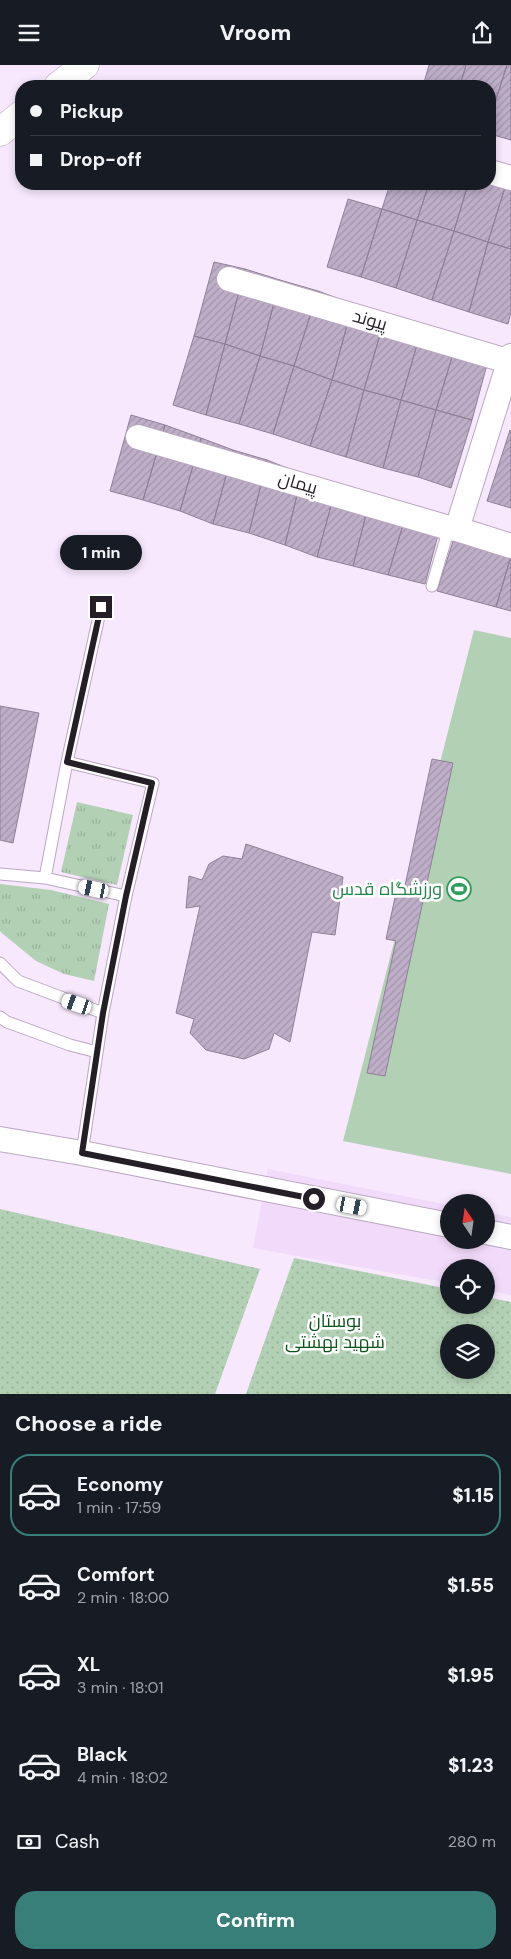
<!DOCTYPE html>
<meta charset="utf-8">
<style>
body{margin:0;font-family:"DM Sans",Cairo,sans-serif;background:#242831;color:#f1f3f6;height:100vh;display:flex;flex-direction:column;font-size:19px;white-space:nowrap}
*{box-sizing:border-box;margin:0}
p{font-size:16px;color:#9ea1a6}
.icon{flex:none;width:28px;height:28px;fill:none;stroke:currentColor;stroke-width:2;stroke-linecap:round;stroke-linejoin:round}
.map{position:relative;height:1329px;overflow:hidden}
.details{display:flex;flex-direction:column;background:#171b24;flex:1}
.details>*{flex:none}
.top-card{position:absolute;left:15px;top:15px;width:481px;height:110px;border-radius:20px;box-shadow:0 2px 8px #0003;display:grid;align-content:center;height:110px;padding:0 15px;background:#171b24}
.needle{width:32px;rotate:347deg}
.buttons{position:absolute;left:440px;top:1129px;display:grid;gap:10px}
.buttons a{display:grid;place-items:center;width:55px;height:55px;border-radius:50%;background:#171b24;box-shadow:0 2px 8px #0003;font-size:25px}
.end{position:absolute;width:22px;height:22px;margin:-11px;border:6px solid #241e27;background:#fff;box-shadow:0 0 0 2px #fff}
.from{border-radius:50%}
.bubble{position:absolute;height:35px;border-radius:18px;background:#171b24;box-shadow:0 2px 8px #0003;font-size:16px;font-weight:800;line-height:35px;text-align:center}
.car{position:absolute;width:15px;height:30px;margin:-15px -8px;border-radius:6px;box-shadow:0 0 4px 1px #0007;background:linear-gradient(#fff 24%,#345 0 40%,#fff 0 76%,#345 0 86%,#fff 0)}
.top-card b{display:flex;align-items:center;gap:18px;height:48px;font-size:19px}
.top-card b+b{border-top:1px solid #363941}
.top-card i{width:12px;height:12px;background:#f1f3f6}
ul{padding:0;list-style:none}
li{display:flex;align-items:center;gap:15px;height:82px;margin:0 10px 8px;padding:0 5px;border:2px solid transparent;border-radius:20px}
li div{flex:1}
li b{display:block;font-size:19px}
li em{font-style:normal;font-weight:800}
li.selected{border-color:#387f7a}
li>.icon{width:45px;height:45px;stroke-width:1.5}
h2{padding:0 15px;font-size:22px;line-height:60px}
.pay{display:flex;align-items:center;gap:12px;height:55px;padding:0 15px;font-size:19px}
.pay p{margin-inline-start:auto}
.action{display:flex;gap:10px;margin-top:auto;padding:10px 15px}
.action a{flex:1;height:58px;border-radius:20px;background:#387f7a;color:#fff;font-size:20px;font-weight:800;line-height:58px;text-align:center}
header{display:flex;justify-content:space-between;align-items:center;height:65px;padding:0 15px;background:#171b24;font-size:22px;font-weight:800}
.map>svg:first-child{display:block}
.built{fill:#f2dafa}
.grass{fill:url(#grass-tufts)}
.park{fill:url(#park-dots);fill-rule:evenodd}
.pitch{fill:#b2d0b3}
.building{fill:url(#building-hatch);stroke:#8f8098}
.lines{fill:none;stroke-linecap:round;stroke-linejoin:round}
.lane-casing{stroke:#baa8c0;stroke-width:13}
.street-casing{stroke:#baa8c0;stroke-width:26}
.highway-casing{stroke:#baa8c0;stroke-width:29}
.lane{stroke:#fff;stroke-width:11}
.street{stroke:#fff;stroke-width:24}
.highway{stroke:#fff;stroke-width:28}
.route{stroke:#241e27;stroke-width:6}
.labels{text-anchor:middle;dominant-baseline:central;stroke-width:5;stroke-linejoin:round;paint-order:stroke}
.street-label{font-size:18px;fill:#241e27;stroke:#fff}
.leisure-label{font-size:18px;fill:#27864d;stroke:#fff;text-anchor:end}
.park-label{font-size:18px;fill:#0b541c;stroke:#fff}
</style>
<header><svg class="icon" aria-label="menu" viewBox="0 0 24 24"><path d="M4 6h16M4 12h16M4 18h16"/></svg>Vroom<svg class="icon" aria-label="share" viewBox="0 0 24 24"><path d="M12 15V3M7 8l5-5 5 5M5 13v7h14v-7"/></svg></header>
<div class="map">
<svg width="511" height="1329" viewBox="0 0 511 1329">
<defs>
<pattern id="grass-tufts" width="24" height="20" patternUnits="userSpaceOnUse" patternTransform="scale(1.25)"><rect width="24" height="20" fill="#b2d0b3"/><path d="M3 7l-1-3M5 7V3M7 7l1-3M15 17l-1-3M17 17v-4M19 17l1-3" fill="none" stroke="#99b29a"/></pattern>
<pattern id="park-dots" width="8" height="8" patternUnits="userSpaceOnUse" patternTransform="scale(1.25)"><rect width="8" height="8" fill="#b2d0b3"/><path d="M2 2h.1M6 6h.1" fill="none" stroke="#99b29a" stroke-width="1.8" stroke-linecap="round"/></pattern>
<pattern id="building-hatch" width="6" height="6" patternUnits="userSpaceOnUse" patternTransform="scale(1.25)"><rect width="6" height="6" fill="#beaec8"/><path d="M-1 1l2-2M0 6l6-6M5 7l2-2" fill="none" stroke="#a395ac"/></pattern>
</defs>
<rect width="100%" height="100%" fill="#f7e8fd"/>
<path class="built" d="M268 1104 449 1140V1175H486V1147L511 1152V1230L486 1225V1202H449V1218L253 1183Z"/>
<path class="grass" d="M77 737 133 750 117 820 61 807Z
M0 819 51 825 109 839 94 916 64 909 36 896 3 869 0 866Z"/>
<path class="park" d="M0 1144 260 1204 215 1329H0Z
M294 1193 449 1224V1240H486V1232L511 1237V1329H246ZM449 1268H486V1305H449Z"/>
<path class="pitch" d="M474 565 511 573V1109L343 1076Z"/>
<path class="building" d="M429 0H466L460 21H423Z
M466 0H507L490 53V21H460Z
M507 0H511V75L490 69V53Z
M511 103 488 177 454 166 468 119H490Z
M511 103V184L488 177Z
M390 119H429L417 155 382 144Z
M429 119H468L454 166 417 155Z
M348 134 382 144 361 212 327 202Z
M382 144 417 155 396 223 361 212Z
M417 155 454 166 432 235 396 223Z
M454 166 488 177 469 247 432 235Z
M488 177 511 184V247L508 259 469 247Z
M214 197 245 204 225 279 194 271Z
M245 204 280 215 260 291 225 279Z
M280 215 318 226 294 301 260 291Z
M318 226 353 239 332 315 294 301Z
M353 239 386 249 364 325 332 315Z
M386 249 423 259 401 335 364 325Z
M423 259 459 269 436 345 401 335Z
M459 269 492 281 472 355 436 345Z
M194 271 225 279 206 350 173 340Z
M225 279 260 291 239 359 206 350Z
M260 291 294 301 273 369 239 359Z
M294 301 332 315 310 381 273 369Z
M332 315 364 325 346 392 310 381Z
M364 325 401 335 383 403 346 392Z
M401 335 436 345 418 412 383 403Z
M436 345 472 355 451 423 418 412Z
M131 350 165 360 143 435 110 426Z
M165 360 201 373 180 446 143 435Z
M510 365 511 366V443L487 436Z
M201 373 233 385 213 459 180 446Z
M233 385 267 395 249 468 213 459Z
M267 395 302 409 285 480 249 468Z
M302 409 337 419 317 492 285 480Z
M337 419 371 430 353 501 317 492Z
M371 430 409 440 388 510 353 501Z
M409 440 443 451 425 519 388 510Z
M457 464 511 491 496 542 437 526Z
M511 491V546L496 542Z
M0 641 39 648 13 778 0 775Z
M432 694 453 698 385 1011 367 1008 396 876 386 874 396 828 403 830Z
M246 779 343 812 335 870 312 867 290 977 274 968 269 984 244 994 206 985 190 968 194 954 176 948 200 841 186 843 189 811 202 815 209 799 223 791 242 794Z"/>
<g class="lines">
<g class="lane-casing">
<path id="lane" d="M432 521 449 463
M67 697 101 542
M0 809 45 813
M0 898 18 916 103 948
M0 952 7 957 70 980 97 987
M82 1088 103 948 126 831 153 718 67 697 45 813 126 831"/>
</g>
<g class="street-casing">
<path id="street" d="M490 107 511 113
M229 214 511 297
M138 372 449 463 457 464 511 481
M457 464 511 291
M0 1074 82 1088 449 1160
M486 1167 511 1172"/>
</g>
<g class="highway-casing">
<path id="highway" d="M58 21 85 0
M0 67 21 50"/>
</g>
<use href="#lane" class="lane"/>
<use href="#street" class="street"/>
<use href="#highway" class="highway"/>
</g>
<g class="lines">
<path class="route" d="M101 542 67 697 152 718 126 831 103 948 82 1088 314 1134"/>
</g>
<defs>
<g id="stadium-ring" transform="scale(1.25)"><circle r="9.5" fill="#fff" stroke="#2e9e5b" stroke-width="1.5"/><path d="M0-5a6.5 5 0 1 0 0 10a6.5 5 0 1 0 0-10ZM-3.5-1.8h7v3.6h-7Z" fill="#2e9e5b"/></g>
</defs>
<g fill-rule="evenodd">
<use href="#stadium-ring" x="459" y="824"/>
</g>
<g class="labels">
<g class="street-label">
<text transform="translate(370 255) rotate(16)">پیوند</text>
<text transform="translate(298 418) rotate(16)">پیمان</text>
</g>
<g class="leisure-label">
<text x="442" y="824">ورزشگاه قدس</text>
</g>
<g class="park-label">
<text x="335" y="1256">بوستان<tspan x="335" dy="21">شهید بهشتی</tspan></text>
</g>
</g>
</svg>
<div class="buttons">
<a><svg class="needle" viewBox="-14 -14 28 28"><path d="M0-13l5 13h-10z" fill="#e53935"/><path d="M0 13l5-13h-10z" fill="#9ea1a6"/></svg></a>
<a><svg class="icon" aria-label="locate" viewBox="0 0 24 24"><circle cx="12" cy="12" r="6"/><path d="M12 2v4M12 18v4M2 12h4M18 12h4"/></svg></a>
<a><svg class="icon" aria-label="layers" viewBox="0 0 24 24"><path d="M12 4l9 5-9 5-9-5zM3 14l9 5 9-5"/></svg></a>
</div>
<i class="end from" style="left:314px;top:1134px"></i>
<i class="end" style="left:101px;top:542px"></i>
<div class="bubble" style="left:60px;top:470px;width:82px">1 min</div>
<i class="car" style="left:94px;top:824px;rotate:282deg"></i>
<i class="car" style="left:77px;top:939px;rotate:289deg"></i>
<i class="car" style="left:352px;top:1141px;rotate:101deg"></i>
<div class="top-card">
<b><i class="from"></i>Pickup</b>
<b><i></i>Drop-off</b>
</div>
</div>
<section class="details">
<h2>Choose a ride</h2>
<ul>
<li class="selected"><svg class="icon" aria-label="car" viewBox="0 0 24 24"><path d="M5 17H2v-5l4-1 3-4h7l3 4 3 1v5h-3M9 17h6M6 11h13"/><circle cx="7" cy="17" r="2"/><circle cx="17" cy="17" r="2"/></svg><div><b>Economy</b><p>1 min · 17:59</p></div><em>$1.15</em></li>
<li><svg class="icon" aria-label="car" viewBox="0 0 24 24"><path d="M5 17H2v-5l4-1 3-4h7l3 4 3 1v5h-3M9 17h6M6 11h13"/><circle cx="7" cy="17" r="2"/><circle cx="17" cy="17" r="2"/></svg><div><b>Comfort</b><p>2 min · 18:00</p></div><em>$1.55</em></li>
<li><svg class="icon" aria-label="car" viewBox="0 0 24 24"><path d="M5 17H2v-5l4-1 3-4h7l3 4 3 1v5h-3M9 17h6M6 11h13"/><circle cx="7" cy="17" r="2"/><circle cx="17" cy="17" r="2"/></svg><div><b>XL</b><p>3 min · 18:01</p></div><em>$1.95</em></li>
<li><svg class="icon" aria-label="car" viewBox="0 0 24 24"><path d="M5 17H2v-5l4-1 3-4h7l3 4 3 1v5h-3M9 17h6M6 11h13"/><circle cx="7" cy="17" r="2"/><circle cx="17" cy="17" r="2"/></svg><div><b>Black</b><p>4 min · 18:02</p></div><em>$1.23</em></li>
</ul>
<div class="pay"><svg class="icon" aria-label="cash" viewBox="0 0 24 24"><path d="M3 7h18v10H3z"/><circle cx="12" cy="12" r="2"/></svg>Cash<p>280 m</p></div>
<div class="action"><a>Confirm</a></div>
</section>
